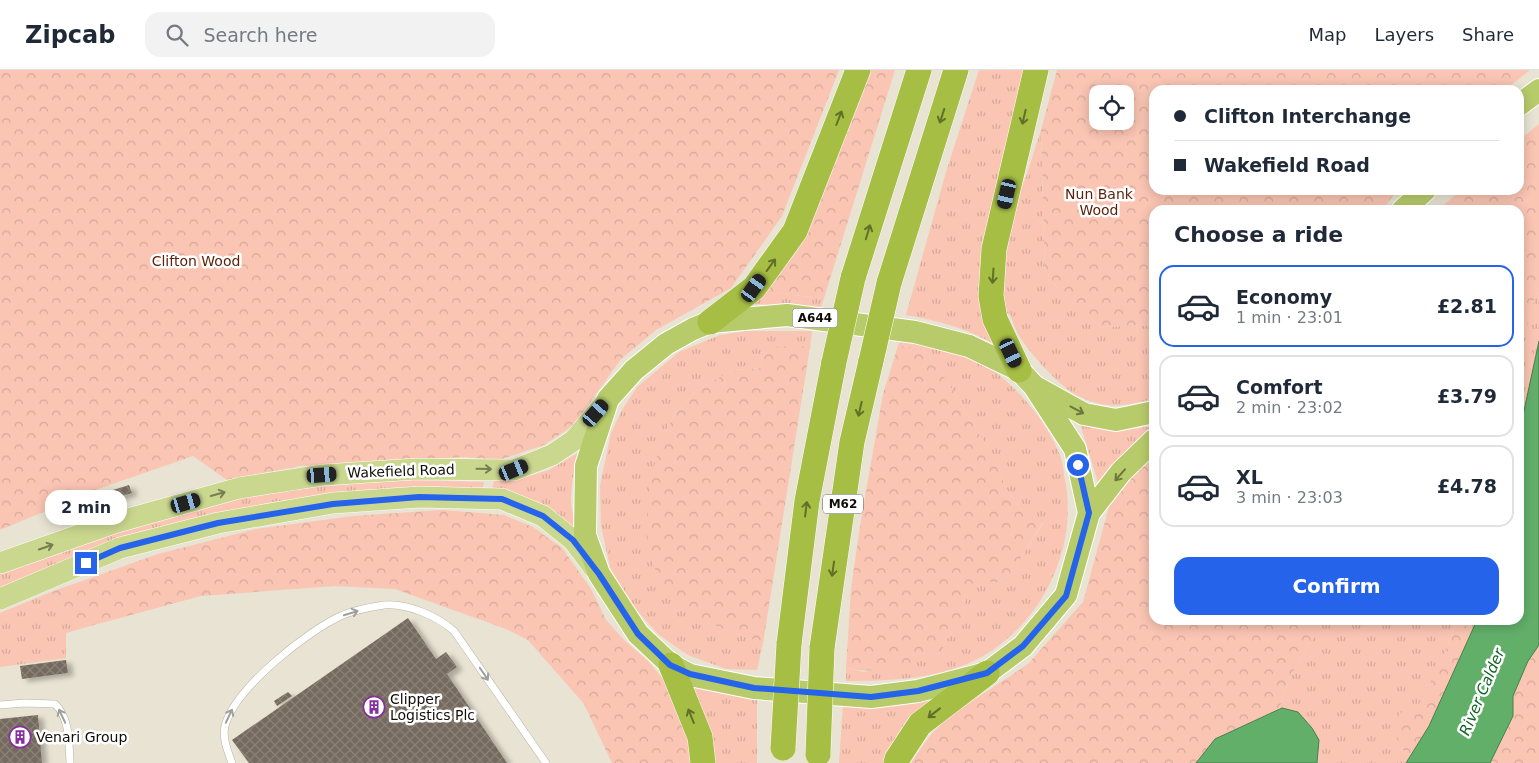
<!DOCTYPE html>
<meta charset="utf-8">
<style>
body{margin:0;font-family:"DejaVu Sans",sans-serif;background:#f2f2f3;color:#1f2937;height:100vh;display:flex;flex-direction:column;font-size:19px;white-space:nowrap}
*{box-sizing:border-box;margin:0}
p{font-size:16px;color:#747a83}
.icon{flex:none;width:28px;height:28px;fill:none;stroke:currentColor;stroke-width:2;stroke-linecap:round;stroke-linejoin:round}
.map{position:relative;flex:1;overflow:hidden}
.drawer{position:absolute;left:1149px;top:135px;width:375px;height:420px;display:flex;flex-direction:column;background:#fff;border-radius:15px;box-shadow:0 2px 12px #0003}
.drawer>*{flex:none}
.top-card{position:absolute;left:1149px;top:15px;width:375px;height:110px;border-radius:15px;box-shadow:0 2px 12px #0003;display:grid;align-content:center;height:110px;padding:0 25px;background:#fff}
.fabs{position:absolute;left:1089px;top:15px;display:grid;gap:10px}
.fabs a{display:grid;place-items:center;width:45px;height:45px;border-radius:10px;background:#fff;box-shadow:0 2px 12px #0003;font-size:25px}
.end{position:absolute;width:22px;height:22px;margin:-11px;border:6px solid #2563eb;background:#fff;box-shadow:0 0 0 2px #fff}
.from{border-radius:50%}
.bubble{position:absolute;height:35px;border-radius:15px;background:#fff;box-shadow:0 2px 12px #0003;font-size:16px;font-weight:700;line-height:35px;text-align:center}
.car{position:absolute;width:15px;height:30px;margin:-15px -8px;border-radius:6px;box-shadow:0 0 4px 1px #0007;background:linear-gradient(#222 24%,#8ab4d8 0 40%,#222 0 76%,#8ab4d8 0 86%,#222 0)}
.top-card b{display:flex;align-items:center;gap:18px;height:48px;font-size:19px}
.top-card b+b{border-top:1px solid #e0e1e3}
.top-card i{width:12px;height:12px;background:#1f2937}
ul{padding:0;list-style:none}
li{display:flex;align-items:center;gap:15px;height:82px;margin:0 10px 8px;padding:0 15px;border:2px solid #e0e1e3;border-radius:15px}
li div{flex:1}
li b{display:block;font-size:19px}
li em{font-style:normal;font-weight:700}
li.on{border-color:#2563eb}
li>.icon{width:45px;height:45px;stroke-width:1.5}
h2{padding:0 25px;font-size:22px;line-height:60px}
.primary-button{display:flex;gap:10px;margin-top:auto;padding:10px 25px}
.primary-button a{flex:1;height:58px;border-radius:15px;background:#2563eb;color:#fff;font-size:20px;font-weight:700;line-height:58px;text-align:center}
header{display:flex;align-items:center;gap:30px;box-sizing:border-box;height:70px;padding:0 25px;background:#fff;border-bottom:1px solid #e0e1e3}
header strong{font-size:24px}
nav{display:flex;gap:28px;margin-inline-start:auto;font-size:18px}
.search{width:350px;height:45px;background:#f2f2f3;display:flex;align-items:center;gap:12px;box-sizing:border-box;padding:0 18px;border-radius:15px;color:#747a83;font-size:19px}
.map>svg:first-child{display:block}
.grass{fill:url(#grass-tufts)}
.forest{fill:url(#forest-crowns);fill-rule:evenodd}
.water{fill:#62af6a;stroke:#497f4d}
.building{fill:url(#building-cross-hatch);filter:url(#shadow)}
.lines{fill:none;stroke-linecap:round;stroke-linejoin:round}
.service-casing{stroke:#b8b3a3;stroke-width:8}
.primary-casing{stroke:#fff;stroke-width:22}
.trunk-casing{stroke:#fff;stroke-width:24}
.motorway-casing{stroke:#fff;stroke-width:26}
.service{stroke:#fff;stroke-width:7}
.primary{stroke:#cad88f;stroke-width:21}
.trunk{stroke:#b8cb6a;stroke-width:22}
.motorway{stroke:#a6be44;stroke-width:25}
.motorway-bridge-casing{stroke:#fff;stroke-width:26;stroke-linecap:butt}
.motorway-bridge{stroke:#a6be44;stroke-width:25}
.oneway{stroke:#626f29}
.oneway2{stroke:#6c763e}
.oneway3{stroke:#767d53}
.oneway4{stroke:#9f9f9d}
.route{stroke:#2563eb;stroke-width:6}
.labels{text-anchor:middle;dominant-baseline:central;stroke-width:5;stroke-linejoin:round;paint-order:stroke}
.shield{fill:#fff;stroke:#585653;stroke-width:1}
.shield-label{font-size:12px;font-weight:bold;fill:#100e09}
.park-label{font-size:14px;fill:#5e220c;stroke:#fff}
.street-label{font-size:14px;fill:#100e09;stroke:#fff}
.poi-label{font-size:14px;fill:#100e09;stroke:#fff;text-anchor:start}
.water-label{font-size:15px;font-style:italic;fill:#116524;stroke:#fff}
</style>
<header>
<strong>Zipcab</strong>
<div class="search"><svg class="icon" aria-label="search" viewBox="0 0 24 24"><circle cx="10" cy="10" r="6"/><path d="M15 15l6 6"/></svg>Search here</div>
<nav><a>Map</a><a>Layers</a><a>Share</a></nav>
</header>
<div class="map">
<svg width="1539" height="693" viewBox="0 0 1539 693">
<defs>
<pattern id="grass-tufts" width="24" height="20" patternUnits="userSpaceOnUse" patternTransform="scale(1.25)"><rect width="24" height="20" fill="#fac5b3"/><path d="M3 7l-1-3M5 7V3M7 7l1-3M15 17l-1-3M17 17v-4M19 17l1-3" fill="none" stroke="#d5a899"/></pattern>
<pattern id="forest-crowns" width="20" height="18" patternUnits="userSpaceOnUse" patternTransform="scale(1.25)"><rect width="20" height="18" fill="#fac5b3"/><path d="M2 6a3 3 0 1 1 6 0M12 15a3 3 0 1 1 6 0" fill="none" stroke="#d5a899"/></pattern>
<pattern id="building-cross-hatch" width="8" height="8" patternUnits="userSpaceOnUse" patternTransform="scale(1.25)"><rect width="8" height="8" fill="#766a5e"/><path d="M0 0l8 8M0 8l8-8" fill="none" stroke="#8a8178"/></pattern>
<filter id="shadow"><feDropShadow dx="5.5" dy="3" stdDeviation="2.5" flood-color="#0004"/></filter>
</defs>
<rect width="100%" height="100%" fill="#e8e3d2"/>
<path class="grass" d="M979 0H1027L994 274C966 258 937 250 906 245L946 102Z
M1041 60 1045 206 1101 257 1154 255V329C1140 332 1122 337 1108 335 1098 334 1087 330 1078 326 1060 317 1026 280 1017 262 1014 256 1012 250 1010 244L1006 243 1002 224V180L1015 126 1025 110Z
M760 222 824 228 821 237 751 234Z
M1539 222V271L1522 350 1519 376V286L1535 227Z
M747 261H812L810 277C792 276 777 276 761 283L762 298 733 300 697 320 676 342 663 367 704 552 763 573 757 600 726 599 688 585 659 565 631 534 610 497 601 456 600 416 611 363 622 340 637 317 679 282 720 265Z
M902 267C920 272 938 277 956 283 963 285 972 286 978 290 1012 311 1043 345 1059 383 1062 389 1063 397 1064 405 1080 474 1044 551 983 586 943 609 891 611 846 611V598L864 602 940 584 949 565 963 553 965 532 975 507 996 513 1011 504 1043 453 1026 446 1007 420 994 388 947 311 922 278 898 276Z
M1080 354 1119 361 1154 356 1117 390 1098 412Z
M578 383C575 398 571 414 571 430 571 439 575 449 573 458L492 419 494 411 520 409 549 400Z
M413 410 484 412 482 420 338 423 273 432 200 447 0 518V504C70 478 140 451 213 434 279 419 346 414 413 410Z
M51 522C64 542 71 549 94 555L66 563V588L0 597V543Z
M1314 550H1477L1473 558 1456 552 1443 589 1399 676 1410 687 1406 693H1318L1319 670 1282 638 1279 639 1290 607 1314 566Z
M686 612C710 620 732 626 757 629V693H714Z
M930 630C909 649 895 666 884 693H839L843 634 886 635Z"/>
<path class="forest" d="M0 0H839L782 146 731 218 656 260 621 289 574 355 544 375 499 390 464 387 300 396 227 410 193 386 101 418 0 460Z
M867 0H895L824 228 760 222Z
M1057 0H1530L1505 20H1154V120H1398L1382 140H1154V255L1101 257 1045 206 1041 60ZM1098 24H1125V51H1098Z
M1539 54V222L1535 227 1519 286V140H1438L1461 120H1519V70Z
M795 276 810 277 763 573 704 552 664 518 652 492 646 464 650 409 663 367 676 342 697 320 733 300 762 298 761 283 775 277Z
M898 276 922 278 947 311 994 388 1007 420 1026 446 1043 452 1011 504 996 513 975 508 965 532 963 553 949 565 940 584C906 594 882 606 846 598L851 519 860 456 883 324Z
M1154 385V550H1314V566L1290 607 1279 639 1215 669 1196 693H911L929 667 947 648 1028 594 1083 532 1109 437 1131 406Z
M442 440 504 445 533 457 562 478 591 519 606 550 626 572 648 591 669 616 696 693H612L584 634 528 570 506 559 395 519 335 516 201 526 94 555C71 549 64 542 51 522L158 484 256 459 353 446Z
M1456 552 1473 558 1429 656 1410 687 1399 676 1397 659 1399 643 1416 639 1443 589Z
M1539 575V693H1490L1513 646V626L1528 591Z"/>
<path class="water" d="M1539 271V575L1528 591 1513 626V646L1490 693H1406L1429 656 1477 550H1519V376L1522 350Z
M1282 638 1298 642 1312 658 1319 670 1317 693H1196L1215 669Z"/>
<path class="building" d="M129 415 132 423 115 428 113 420Z
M408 548 436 589 446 582 457 597 447 604 507 693H249L232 670Z
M66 590 68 603 22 609 20 596Z
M288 622 292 626 277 636 274 631Z
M38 645 42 693H0V649Z"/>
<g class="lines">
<g class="service-casing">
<path id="service" d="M0 635 25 633 55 634C70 648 69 674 70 693
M232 693C228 682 222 668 225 656 235 618 308 560 343 545 355 540 371 537 384 535 407 533 437 546 454 561L546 693"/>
</g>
<g class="primary-casing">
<path id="primary" d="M0 493 114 453 239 418 323 405 417 399 514 400 552 385 573 371 607 331
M0 529 120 478 218 453 333 433 419 427 502 429 543 446 573 470 594 498"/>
</g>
<g class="trunk-casing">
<path id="trunk" d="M1519 35 1539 20
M1403 140 1425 120
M787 245 915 262 969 276 1019 300 1034 316 1075 379 1089 443 1066 525 1023 576 987 603 918 621 871 627 754 618 690 605 671 595 638 564 599 504 585 465 586 396 608 329 634 300 666 274 693 259 710 252Z
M1037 318 1084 344 1116 350 1154 342
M1089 443 1121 402 1154 370"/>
</g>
<g class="motorway-casing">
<path id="motorway" d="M853 208 919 0
M889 213 956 0
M710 252 754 218 795 161 858 0
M1019 300 995 249 991 226 994 179 1036 0
M789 574 807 431 834 292
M822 578 852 372 871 291
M671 595 700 667 703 693
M896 693 897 689 920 654 987 603"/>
</g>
<use href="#service" class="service"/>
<use href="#primary" class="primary"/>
<use href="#trunk" class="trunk"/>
<use href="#motorway" class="motorway"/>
<g class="motorway-bridge-casing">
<path id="motorway-bridge" d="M871 291 889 213
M834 292 853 208
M783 678 789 574
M818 684 822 578"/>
</g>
<use href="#motorway-bridge" class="motorway-bridge"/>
</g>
<defs><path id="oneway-shaft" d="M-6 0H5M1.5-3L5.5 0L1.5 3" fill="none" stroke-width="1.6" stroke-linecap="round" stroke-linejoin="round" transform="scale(1.25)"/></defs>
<g class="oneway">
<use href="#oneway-shaft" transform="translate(942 46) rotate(108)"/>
<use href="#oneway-shaft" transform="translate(1024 47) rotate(103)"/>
<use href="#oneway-shaft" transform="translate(839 48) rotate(-69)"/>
<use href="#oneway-shaft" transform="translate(868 162) rotate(-73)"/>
<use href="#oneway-shaft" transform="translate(771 195) rotate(-54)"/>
<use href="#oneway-shaft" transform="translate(993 206) rotate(94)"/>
<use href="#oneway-shaft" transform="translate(860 339) rotate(103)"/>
<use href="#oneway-shaft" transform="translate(806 439) rotate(-83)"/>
<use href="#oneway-shaft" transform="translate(833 499) rotate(98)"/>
<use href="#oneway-shaft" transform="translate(934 643) rotate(142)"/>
<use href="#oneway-shaft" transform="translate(691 646) rotate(-112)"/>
</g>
<g class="oneway2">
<use href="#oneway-shaft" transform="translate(1077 340) rotate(28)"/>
<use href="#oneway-shaft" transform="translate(1120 405) rotate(131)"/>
</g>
<g class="oneway3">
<use href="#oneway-shaft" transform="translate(484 399) rotate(1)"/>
<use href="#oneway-shaft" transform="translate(218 424) rotate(-16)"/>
<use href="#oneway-shaft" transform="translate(46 477) rotate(-19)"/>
</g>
<g class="oneway4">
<use href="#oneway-shaft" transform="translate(351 543) rotate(-17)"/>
<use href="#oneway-shaft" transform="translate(484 604) rotate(56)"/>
<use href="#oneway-shaft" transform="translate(62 646) rotate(-115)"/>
<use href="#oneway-shaft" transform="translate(229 646) rotate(-65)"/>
</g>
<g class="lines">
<path class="route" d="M86 493 120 478 218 453 333 434 419 427 502 429 543 446 573 470 599 504 638 564 670 595 690 604 754 618 871 627 918 621 987 603 1023 576 1066 526 1089 443 1078 395"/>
</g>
<defs>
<g id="building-ring" transform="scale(1.125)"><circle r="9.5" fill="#fff" stroke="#872f9c" stroke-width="1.5"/><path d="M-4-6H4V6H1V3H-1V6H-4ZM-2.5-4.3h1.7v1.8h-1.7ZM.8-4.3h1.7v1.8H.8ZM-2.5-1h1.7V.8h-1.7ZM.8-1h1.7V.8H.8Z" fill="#872f9c"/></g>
</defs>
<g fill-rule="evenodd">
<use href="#building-ring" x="374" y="637"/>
<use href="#building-ring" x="20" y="667"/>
</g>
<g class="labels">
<g class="shield">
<rect x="792.5" y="238.5" width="45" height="19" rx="4"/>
<rect x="823" y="424.5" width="40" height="19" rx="4"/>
</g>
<g class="shield-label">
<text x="815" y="248">A644</text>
<text x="843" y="434">M62</text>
</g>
<g class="park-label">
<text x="1099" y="124">Nun Bank<tspan x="1099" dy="16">Wood</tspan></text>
<text x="196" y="191">Clifton Wood</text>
</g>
<g class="street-label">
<text transform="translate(401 401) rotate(-2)">Wakefield Road</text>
</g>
<g class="poi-label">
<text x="390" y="629">Clipper<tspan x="390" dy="16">Logistics Plc</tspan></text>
<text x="36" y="667">Venari Group</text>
</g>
<g class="water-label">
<text transform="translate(1482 622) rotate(-67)">River Calder</text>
</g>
</g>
</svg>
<div class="fabs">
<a><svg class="icon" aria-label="locate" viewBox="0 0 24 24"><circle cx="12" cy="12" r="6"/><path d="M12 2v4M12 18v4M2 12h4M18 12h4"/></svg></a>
</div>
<i class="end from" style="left:1078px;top:395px"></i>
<i class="end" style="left:86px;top:493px"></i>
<div class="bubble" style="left:45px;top:420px;width:82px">2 min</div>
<i class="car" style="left:1007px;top:124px;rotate:193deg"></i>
<i class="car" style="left:754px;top:218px;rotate:36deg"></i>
<i class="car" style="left:1011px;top:283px;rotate:155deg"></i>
<i class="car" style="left:596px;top:343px;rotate:41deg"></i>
<i class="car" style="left:514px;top:400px;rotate:68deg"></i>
<i class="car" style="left:322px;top:405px;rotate:86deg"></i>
<i class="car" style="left:186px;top:433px;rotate:74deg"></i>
<div class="top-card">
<b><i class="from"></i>Clifton Interchange</b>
<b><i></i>Wakefield Road</b>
</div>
<section class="drawer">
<h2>Choose a ride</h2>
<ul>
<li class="on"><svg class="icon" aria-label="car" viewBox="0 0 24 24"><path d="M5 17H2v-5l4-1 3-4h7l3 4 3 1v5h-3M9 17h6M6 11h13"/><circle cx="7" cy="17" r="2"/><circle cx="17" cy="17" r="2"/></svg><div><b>Economy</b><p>1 min · 23:01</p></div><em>£2.81</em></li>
<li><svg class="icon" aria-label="car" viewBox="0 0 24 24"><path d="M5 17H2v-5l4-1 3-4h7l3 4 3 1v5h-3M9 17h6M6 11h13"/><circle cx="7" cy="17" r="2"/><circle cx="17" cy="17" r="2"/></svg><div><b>Comfort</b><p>2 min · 23:02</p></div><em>£3.79</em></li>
<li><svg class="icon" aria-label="car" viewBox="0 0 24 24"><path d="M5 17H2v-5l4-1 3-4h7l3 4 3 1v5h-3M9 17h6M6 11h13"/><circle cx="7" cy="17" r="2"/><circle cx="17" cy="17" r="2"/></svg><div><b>XL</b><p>3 min · 23:03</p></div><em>£4.78</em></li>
</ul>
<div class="primary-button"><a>Confirm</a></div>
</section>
</div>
